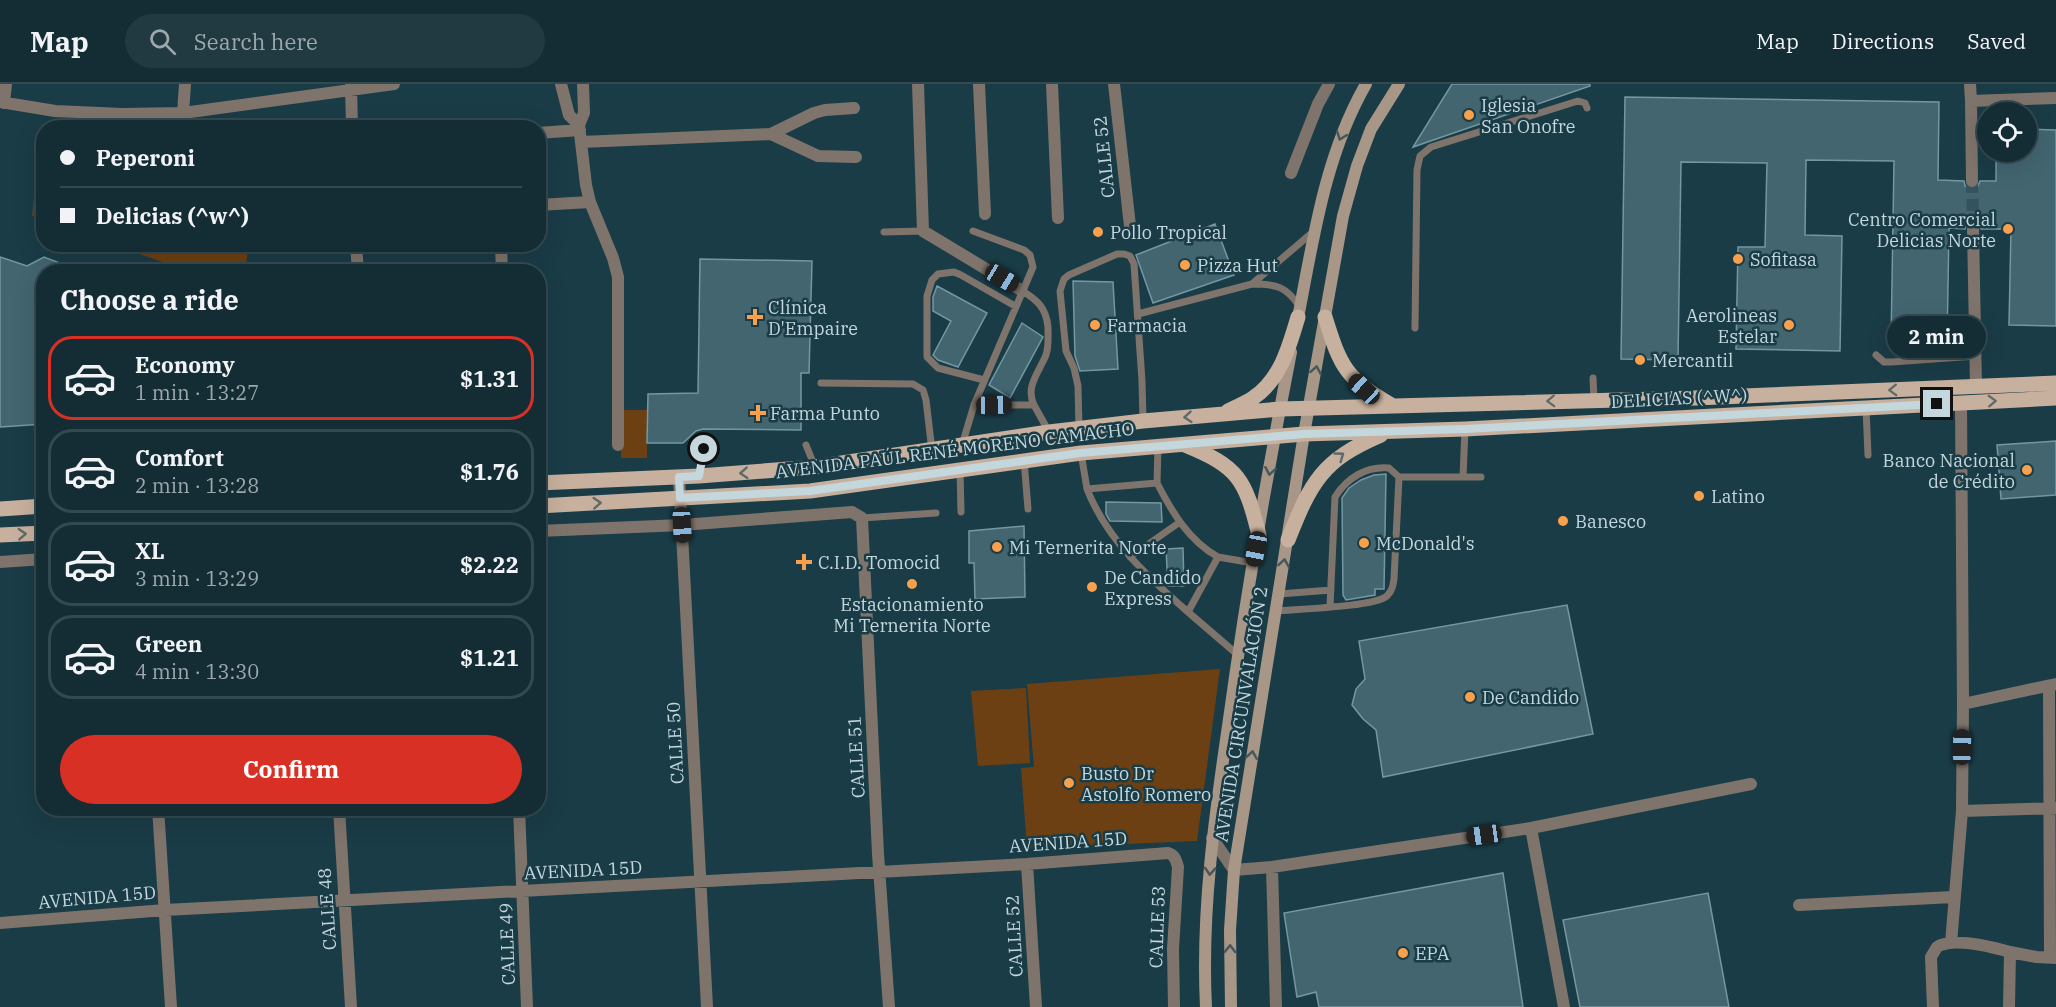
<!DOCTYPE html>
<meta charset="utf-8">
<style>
body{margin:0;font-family:"IBM Plex Serif",serif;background:#213941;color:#f1f3f6;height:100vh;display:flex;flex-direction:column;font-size:22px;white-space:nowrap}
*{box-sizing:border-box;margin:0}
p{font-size:20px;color:#9da8ad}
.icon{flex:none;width:33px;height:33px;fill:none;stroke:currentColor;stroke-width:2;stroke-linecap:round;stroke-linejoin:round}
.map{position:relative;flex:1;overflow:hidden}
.panel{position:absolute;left:36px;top:180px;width:510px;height:552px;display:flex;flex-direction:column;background:#142d35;border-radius:24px;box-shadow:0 6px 24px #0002,0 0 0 2px #334950}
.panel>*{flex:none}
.hud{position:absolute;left:36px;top:36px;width:510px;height:132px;border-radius:24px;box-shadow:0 6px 24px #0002,0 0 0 2px #334950;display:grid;align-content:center;height:132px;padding:0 24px;background:#142d35}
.buttons{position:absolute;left:1977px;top:18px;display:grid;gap:12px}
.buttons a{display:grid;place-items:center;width:60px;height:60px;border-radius:50%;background:#142d35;box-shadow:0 6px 24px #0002,0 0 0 2px #334950;font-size:30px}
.end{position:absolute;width:27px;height:27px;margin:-14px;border:8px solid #c4d7dd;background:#111;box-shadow:0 0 0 3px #111}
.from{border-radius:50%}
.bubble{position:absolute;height:42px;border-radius:21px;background:#142d35;box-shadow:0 6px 24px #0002,0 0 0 2px #334950;font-size:20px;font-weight:800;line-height:42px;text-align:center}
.car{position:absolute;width:18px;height:36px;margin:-18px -9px;border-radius:8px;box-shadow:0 0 4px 2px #0007;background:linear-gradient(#222 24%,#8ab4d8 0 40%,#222 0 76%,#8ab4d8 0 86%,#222 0)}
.hud b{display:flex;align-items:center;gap:21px;height:57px;font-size:22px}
.hud b+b{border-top:2px solid #334950}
.hud i{width:15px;height:15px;background:#f1f3f6}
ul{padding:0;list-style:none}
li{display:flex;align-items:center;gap:18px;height:84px;margin:0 12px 9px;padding:0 12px;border:3px solid #334950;border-radius:24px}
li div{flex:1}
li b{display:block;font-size:22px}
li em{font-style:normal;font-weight:800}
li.current{border-color:#d93025}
li>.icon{width:54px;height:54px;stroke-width:1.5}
h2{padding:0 24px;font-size:27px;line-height:72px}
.action{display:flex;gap:12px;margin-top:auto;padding:12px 24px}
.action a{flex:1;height:69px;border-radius:36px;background:#d93025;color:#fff;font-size:24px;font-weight:800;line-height:69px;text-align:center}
header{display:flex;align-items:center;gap:36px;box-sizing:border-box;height:84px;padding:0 30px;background:#142d35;border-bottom:2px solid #334950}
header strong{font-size:28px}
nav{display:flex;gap:33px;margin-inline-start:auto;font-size:21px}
.search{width:420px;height:54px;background:#213941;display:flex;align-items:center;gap:15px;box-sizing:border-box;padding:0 21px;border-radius:33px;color:#9da8ad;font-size:22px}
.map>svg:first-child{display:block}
.green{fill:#6d4014}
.building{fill:#426570;stroke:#7398a3;stroke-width:1.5}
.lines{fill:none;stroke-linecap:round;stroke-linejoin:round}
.minor-tunnel{stroke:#34535e;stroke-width:12;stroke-dasharray:12 6;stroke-linecap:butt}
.service{stroke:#7f746b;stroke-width:7}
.minor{stroke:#7f746b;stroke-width:12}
.secondary{stroke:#a89687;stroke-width:12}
.primary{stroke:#c7b09d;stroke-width:15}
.oneway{stroke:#45575a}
.oneway2{stroke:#5f6a69}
.route{stroke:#c4d7dd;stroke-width:8}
.poi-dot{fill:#f9a04d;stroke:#1a3c47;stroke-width:2}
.labels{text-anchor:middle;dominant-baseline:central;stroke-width:5;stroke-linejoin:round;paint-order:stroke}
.poi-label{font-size:18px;fill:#c4d7dd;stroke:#1a3c47;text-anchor:start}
.street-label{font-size:18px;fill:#c4d7dd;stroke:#1a3c47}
</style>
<header>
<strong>Map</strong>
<div class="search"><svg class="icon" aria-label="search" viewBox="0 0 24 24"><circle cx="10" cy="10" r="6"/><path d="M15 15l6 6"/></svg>Search here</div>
<nav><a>Map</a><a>Directions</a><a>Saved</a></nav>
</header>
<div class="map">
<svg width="2056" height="923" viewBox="0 0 2056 923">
<rect width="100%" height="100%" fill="#1a3c47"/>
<path class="green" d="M41 47H44L43 136 32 132Z
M113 161H248L246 187H189Z
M621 326H647V374H621Z
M1220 585 1197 757 1027 764 1021 684 1034 683 1027 600Z
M1026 604 1030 679 978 682 971 607Z"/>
<path class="building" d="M1452 0H1590V2L1413 63Z
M1625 13 1939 18 1938 96 1964 97 1965 102 1972 105 1977 104 1980 97H1996V68H2026V45L2056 46V242L2009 241 2011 145H1981L1977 138 1972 137 1966 141 1965 145 1949 144 1947 260 1891 259 1894 77 1806 76 1805 151 1842 152 1840 267 1736 265 1738 163H1765L1767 79 1681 78 1678 276 1621 275Z
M1215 140 1234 191 1153 219 1136 171Z
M0 173 27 182 44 173 78 186 44 188V340L0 343Z
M700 175 812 177 809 289H801V346L703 345 696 347 683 359H647L648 310 698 309Z
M1073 197 1113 198 1118 285 1080 287 1075 272Z
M937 202 987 229 958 283 938 276 933 271 951 237 933 227V213Z
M1022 239 1043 253 1010 314 989 301Z
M2056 357V411L2001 415 1997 361Z
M1386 390 1384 505H1375V511L1346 516 1343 511 1342 414 1349 404 1361 396 1374 391Z
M1106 418 1161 419 1162 438 1110 437 1106 430Z
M1024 442 1025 513 975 515 974 479H969V447Z
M1183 464 1184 502H1168L1166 465Z
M1567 521 1593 650 1383 693 1376 646 1363 635 1352 621 1356 605 1365 595 1359 557Z
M1503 789 1523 923H1319L1316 908 1297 913 1284 829Z
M1708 809 1729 923H1580L1563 836Z"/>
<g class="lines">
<path class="minor-tunnel" d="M1972 97 1973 145"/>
<path class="service" d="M973 147 1024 166 1030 171 1033 183 974 321
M884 148 923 147
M1021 206C1037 216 1046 223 1048 243 1048 252 1049 262 1046 271 1039 288 1025 303 1034 321
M1300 223C1286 202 1276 200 1252 200L1313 148
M1138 230 1252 200
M1415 244 1417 86 1420 72 1431 63 1578 17 1585 19 1587 24
M1876 271 1884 278H1892L1976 272
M1593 294 1594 316
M984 296 938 284 927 273V212L932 196 938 190 954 188 961 191 1015 222
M821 299 913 300 923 306 926 316 932 367
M1866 324 1868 371
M1079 345 1078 302 1074 284 1066 267 1060 207 1064 195 1069 191 1117 170H1124L1130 172 1134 180 1142 297 1143 336
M806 361 815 383
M962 361 974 321H1034L1049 348
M1081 369 1087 405 1157 399 1158 362
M1024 376 1028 425
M960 385 961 428
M699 392 704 365
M1399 393H1481
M1463 393 1465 345
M1157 399C1172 428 1189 457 1218 473
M1087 405C1107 456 1148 493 1188 528
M862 434 936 429
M1130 473 1180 438
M1279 510 1331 506
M1275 527C1296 525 1374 523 1387 512 1392 507 1393 502 1394 495L1399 393 1389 384C1366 382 1347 394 1335 413L1330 522
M1238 571 1188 528 1218 473 1253 479"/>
<path class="minor" d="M351 0 352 44
M561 0 569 31 579 41
M583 0 584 29 579 41 586 101 590 118 613 174 618 193V361
M918 0 923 147 1021 206
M979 0 985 130
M1052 0 1058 134
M1114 0 1130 142
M1970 0 1971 17 2056 14
M1971 17 1972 97
M0 18 55 27 122 30 183 29 394 0
M4 19 6 0
M183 29 185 0
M538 49 580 46
M771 50 818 72 856 73
M581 58 771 50 814 29 825 26 854 24
M1291 89 1318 20 1329 0
M538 121 590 118
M1973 145 1976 302
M356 160 358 188
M501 160 502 188
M1961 318 1963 620
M679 393 707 923
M538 447 682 441 852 428 862 434 878 770 889 923
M0 478 44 475
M2049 602 2050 874
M158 724 171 923
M339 724 351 923
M519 724 527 923
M1962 727 2056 724
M1531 744 1564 923
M1212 754 1234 786 1272 783 1531 744 1751 700
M1027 780 1036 923
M1272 783 1276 923
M1799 821 1953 813
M0 839 165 826 1027 780 1168 769C1175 771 1176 776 1178 783L1173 865 1174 923
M1951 859 1962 727 1963 620 2056 600
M1933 923 1931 873 1937 863C1953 853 1992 863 2010 868
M2009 923 2010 868 2036 873 2056 874"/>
<path class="secondary" d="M1297 239C1313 158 1324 73 1366 0
M1206 923C1201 826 1215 730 1229 635 1246 512 1267 390 1291 268
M1231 923 1230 846 1234 786 1304 350 1343 132 1357 82 1371 45 1399 0"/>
<path class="primary" d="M1325 233C1341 285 1346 294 1393 322
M1228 327C1236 323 1245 319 1253 314 1281 295 1289 263 1298 233
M1185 361C1239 383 1245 395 1259 451
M538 399 699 392 815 383 1049 348 1143 337 1280 325 1695 314 2056 299
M538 422 810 407 1081 369 1304 350 1465 345 2056 314
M0 425 44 422
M0 451 44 449
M1288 456C1311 398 1322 376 1381 351"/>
</g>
<defs><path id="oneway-chevron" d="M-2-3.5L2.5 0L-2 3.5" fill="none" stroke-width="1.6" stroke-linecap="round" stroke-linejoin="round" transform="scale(1.5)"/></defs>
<g class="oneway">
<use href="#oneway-chevron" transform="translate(1341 52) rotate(110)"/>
<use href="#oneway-chevron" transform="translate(1316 286) rotate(-80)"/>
<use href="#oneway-chevron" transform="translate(1270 387) rotate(100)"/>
<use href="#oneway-chevron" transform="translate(1284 479) rotate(-81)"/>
<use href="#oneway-chevron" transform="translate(1252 671) rotate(-81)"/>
<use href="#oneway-chevron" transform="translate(1210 787) rotate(94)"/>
<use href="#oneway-chevron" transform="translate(1230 865) rotate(-89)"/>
</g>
<g class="oneway2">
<use href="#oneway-chevron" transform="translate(1893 306) rotate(178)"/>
<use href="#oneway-chevron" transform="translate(1551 317) rotate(178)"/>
<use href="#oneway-chevron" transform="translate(1992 317) rotate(-2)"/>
<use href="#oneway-chevron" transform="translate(1188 333) rotate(175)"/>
<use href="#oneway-chevron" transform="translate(1340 372) rotate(-36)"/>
<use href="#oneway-chevron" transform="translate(744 389) rotate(176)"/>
<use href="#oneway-chevron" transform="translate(597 419) rotate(-4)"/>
<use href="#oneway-chevron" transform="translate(22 450) rotate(-3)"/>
</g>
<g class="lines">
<path class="route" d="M704 365 699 392 679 393 680 414 810 407 1080 369 1304 350 1465 345 1937 320"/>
</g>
<g class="poi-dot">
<circle cx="1469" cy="31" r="6"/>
<circle cx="2008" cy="145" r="6"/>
<circle cx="1098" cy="148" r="6"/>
<circle cx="1738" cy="175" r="6"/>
<circle cx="1185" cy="181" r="6"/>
<path d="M752 224h6v6h6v6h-6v6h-6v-6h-6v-6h6z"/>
<circle cx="1095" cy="241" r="6"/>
<circle cx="1789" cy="241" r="6"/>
<circle cx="1640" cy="276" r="6"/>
<path d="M755 320h6v6h6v6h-6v6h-6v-6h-6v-6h6z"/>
<circle cx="2027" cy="386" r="6"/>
<circle cx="1699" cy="412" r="6"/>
<circle cx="1563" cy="437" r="6"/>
<circle cx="1364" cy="459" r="6"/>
<circle cx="997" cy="463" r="6"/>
<path d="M801 469h6v6h6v6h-6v6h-6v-6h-6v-6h6z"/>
<circle cx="912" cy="500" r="6"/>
<circle cx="1092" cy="503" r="6"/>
<circle cx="1470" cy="613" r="6"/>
<circle cx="1069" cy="699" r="6"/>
<circle cx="1403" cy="869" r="6"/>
</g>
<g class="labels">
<g class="poi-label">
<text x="1481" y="21">Iglesia<tspan x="1481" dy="21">San Onofre</tspan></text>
<text x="1996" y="135" text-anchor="end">Centro Comercial<tspan x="1996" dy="21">Delicias Norte</tspan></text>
<text x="1110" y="148">Pollo Tropical</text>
<text x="1750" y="175">Sofitasa</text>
<text x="1197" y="181">Pizza Hut</text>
<text x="768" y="223">Clínica<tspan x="768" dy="21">D'Empaire</tspan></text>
<text x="1777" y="231" text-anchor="end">Aerolineas<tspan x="1777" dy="21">Estelar</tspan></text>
<text x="1107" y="241">Farmacia</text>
<text x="1652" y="276">Mercantil</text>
<text x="770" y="329">Farma Punto</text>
<text x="2015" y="376" text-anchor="end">Banco Nacional<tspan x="2015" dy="21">de Crédito</tspan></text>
<text x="1711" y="412">Latino</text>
<text x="1575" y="437">Banesco</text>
<text x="1376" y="459">McDonald's</text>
<text x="1009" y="463">Mi Ternerita Norte</text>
<text x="818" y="478">C.I.D. Tomocid</text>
<text x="1104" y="493">De Candido<tspan x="1104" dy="21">Express</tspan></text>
<text x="912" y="520" text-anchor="middle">Estacionamiento<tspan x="912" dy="21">Mi Ternerita Norte</tspan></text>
<text x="1482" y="613">De Candido</text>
<text x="1081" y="689">Busto Dr<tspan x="1081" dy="21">Astolfo Romero</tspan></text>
<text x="1415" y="869">EPA</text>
</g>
<g class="street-label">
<text transform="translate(1104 73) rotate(-96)">CALLE 52</text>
<text transform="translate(1679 314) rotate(-3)">DELICIAS (^W^)</text>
<text transform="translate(955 366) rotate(-7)">AVENIDA PAÚL RENÉ MORENO CAMACHO</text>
<text transform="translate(1241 630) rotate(-81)">AVENIDA CIRCUNVALACIÓN 2</text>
<text transform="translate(675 659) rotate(-93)">CALLE 50</text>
<text transform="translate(856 673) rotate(-93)">CALLE 51</text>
<text transform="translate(1068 758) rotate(-4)">AVENIDA 15D</text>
<text transform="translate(583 786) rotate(-3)">AVENIDA 15D</text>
<text transform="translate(97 813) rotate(-5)">AVENIDA 15D</text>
<text transform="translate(327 825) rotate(-94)">CALLE 48</text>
<text transform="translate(1157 843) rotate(-88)">CALLE 53</text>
<text transform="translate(1014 852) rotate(-93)">CALLE 52</text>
<text transform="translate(507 860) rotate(-92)">CALLE 49</text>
</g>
</g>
</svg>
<div class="buttons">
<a><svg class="icon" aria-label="locate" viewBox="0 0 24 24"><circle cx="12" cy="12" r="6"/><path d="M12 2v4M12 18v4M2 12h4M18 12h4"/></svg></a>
</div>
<i class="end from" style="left:704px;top:365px"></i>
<i class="end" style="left:1937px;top:320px"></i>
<div class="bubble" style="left:1887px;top:232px;width:99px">2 min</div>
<i class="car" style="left:1002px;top:194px;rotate:121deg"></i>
<i class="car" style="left:1364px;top:305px;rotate:313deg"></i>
<i class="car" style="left:994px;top:321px;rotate:89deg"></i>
<i class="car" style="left:682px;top:441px;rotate:177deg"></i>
<i class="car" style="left:1256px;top:465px;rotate:191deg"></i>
<i class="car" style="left:1962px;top:663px;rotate:1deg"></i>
<i class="car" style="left:1484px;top:751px;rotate:262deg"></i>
<div class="hud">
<b><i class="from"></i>Peperoni</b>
<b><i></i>Delicias (^w^)</b>
</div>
<section class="panel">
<h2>Choose a ride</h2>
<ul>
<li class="current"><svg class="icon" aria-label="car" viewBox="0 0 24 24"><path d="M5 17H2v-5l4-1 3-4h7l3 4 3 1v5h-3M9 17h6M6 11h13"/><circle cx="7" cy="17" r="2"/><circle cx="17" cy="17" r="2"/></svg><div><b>Economy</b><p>1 min · 13:27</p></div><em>$1.31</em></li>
<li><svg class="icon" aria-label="car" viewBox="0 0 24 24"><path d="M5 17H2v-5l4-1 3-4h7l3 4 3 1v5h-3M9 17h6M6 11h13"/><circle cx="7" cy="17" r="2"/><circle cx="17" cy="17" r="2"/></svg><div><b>Comfort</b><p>2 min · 13:28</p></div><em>$1.76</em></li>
<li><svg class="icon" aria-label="car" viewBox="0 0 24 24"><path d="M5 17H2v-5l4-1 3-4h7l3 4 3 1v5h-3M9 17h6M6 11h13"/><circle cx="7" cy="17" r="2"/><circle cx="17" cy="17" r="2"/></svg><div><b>XL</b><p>3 min · 13:29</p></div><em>$2.22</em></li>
<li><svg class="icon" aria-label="car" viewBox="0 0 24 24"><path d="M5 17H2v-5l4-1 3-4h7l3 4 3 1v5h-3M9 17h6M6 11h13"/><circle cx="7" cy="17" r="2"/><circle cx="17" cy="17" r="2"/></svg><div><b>Green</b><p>4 min · 13:30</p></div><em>$1.21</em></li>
</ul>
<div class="action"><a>Confirm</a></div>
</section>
</div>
